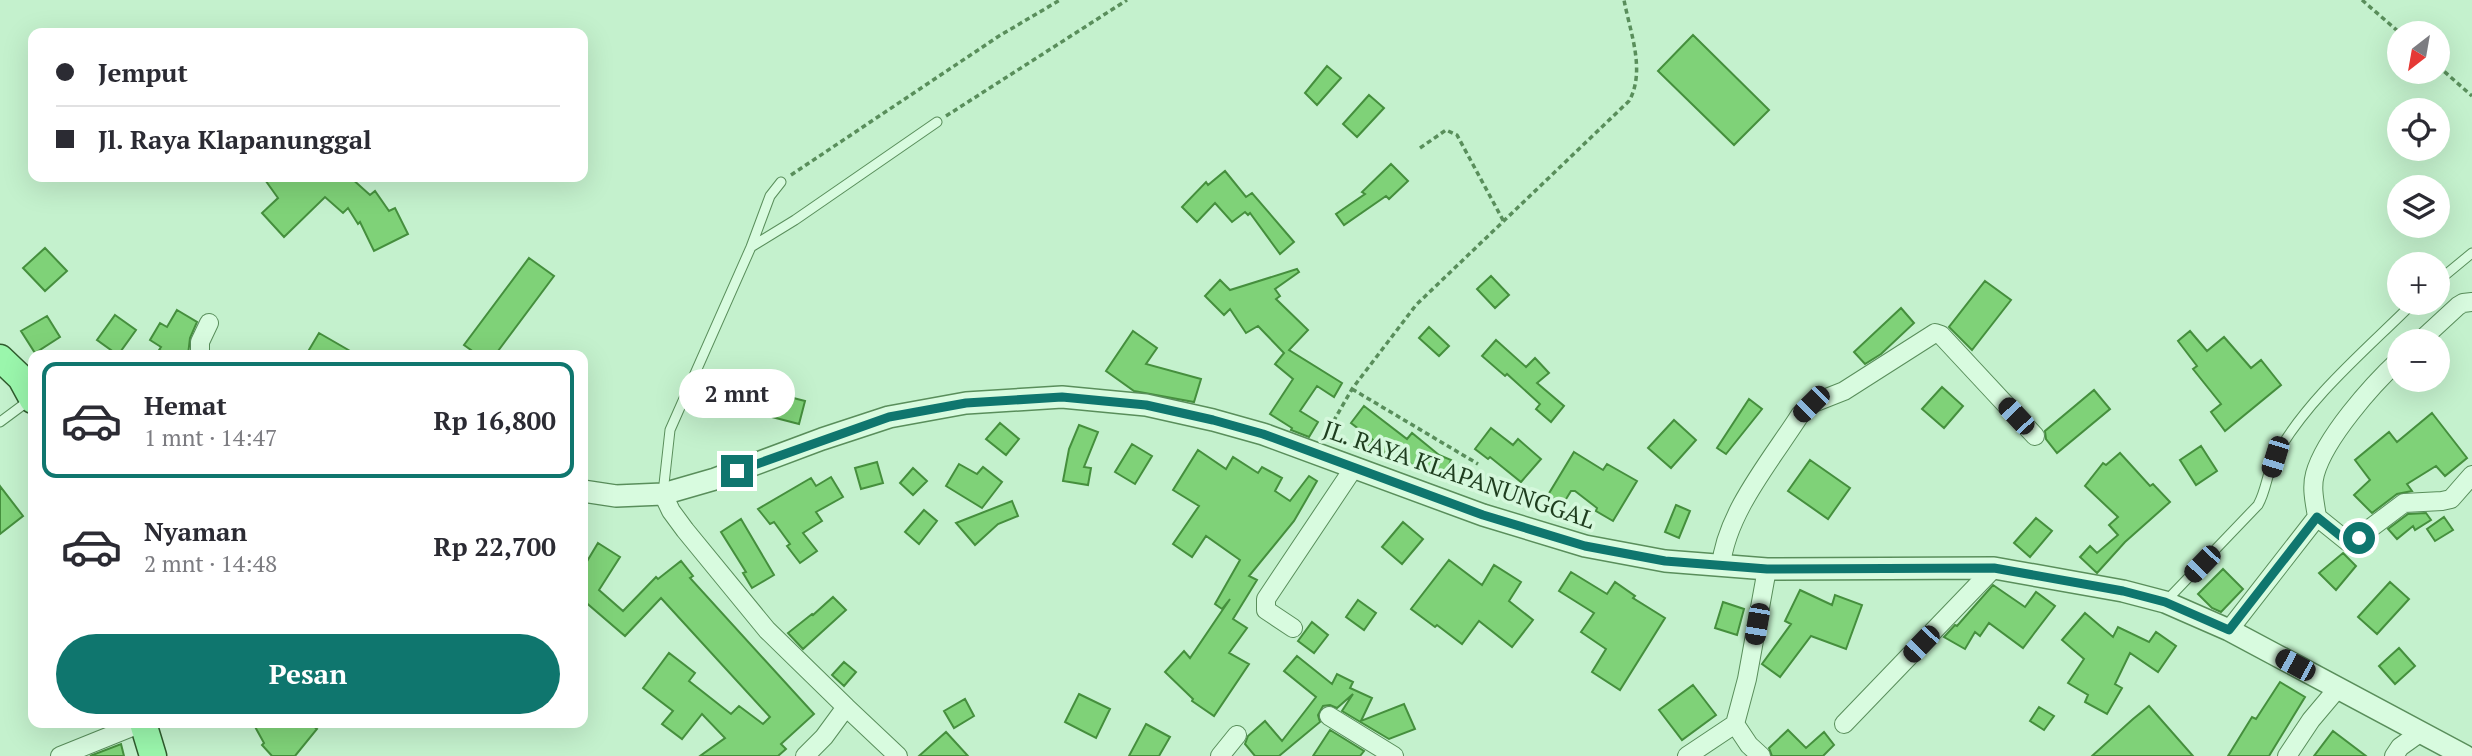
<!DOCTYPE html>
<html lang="id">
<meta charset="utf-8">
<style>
body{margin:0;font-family:"PT Serif",serif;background:#f2f2f3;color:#2b2b33;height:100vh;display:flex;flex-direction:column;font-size:26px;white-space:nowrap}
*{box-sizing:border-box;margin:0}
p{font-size:23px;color:#7c7c81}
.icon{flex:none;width:38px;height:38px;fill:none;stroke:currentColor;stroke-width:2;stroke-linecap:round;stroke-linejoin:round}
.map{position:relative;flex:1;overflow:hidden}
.panel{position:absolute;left:28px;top:350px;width:560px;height:378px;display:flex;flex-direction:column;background:#fff;border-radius:14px;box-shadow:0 7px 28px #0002}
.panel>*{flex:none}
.top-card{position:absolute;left:28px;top:28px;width:560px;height:154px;border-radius:14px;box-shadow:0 7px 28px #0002;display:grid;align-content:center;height:154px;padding:0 28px;background:#fff}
.needle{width:46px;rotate:211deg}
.tools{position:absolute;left:2387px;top:21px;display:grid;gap:14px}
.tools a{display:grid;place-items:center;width:63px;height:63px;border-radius:50%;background:#fff;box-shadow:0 7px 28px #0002;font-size:35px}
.end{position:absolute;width:32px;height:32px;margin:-16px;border:9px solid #0f766e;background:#fff;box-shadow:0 0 0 4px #fff}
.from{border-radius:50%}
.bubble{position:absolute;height:49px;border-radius:24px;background:#fff;box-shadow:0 7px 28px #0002;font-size:23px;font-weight:700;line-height:49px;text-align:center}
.car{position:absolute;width:21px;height:42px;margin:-21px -10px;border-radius:9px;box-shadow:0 0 5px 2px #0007;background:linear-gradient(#222 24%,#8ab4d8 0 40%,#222 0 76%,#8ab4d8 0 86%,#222 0)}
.top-card b{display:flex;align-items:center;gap:24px;height:66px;font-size:26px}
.top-card b+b{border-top:2px solid #e1e1e2}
.top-card i{width:18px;height:18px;background:#2b2b33}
ul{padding:12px 0 0;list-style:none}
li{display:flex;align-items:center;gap:21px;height:116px;margin:0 14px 10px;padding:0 14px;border:4px solid transparent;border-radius:14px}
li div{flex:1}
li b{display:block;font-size:26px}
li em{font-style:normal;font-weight:700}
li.current{border-color:#0f766e}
li>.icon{width:63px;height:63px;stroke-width:1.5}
.cta{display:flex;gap:14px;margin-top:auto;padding:14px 28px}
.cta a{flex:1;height:80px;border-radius:42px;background:#0f766e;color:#fff;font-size:28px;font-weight:700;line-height:80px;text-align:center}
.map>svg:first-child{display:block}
.building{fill:#7fd278;stroke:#458f3d;stroke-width:2}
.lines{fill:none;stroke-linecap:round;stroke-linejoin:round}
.service-casing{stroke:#598e5b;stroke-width:11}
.minor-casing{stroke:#598e5b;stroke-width:20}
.tertiary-casing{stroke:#598e5b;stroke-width:24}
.primary-casing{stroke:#2f5b2d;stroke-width:29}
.path{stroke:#598e5b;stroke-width:3.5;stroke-dasharray:5 3.5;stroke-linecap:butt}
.service{stroke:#d8fbdf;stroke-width:9}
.minor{stroke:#d8fbdf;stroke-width:18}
.tertiary{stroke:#d8fbdf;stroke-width:21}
.primary{stroke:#9af6ac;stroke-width:26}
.route{stroke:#0f766e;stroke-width:9}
.labels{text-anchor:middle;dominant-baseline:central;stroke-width:7;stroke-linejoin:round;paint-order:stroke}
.street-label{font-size:24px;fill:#1e3d1e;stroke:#d5f8dc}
</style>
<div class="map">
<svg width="2472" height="756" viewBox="0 0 2472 756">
<rect width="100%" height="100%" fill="#c4f1cd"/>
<path class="building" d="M1693 35 1769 110 1734 145 1658 71Z
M1327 66 1341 78 1317 105 1305 93Z
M1369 95 1384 108 1357 137 1343 124Z
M1391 164 1408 181 1389 199 1386 196 1344 225 1336 214 1365 194 1362 192Z
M1225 171 1246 197 1252 193 1294 242 1280 254 1250 213 1248 215 1245 212 1232 222 1215 203 1197 222 1182 207 1206 182 1208 185Z
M263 177H350L370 195 375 191 389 211 395 208 408 234 374 251 360 222 358 224 348 208 343 213 325 197 284 237 262 213 278 198Z
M45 248 67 271 45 291 23 268Z
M529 258 554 276 495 355H478L464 345Z
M1297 269 1299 272 1275 289 1280 296 1276 299 1308 330 1289 350 1342 383 1334 397 1317 386 1300 411 1318 422 1309 437 1291 430 1292 428 1270 414 1293 379 1275 364 1284 353 1258 326 1246 333 1230 309 1224 315 1205 296 1220 280 1230 290Z
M1491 276 1509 295 1495 308 1477 289Z
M1985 281 2011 300 1972 350 1949 327Z
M1901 308 1914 323 1881 354 1865 364 1854 352Z
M177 310 197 322 190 338 188 355H170L159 350 161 347 150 340 160 323 167 327Z
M115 315 136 330 118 355 97 340Z
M47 316 60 337 35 353 21 331Z
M1429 327 1449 346 1439 356 1419 338Z
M1133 331 1157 348 1146 364 1201 379 1194 402 1134 391 1106 371Z
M2190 331 2207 351 2224 337 2251 368 2261 360 2281 385 2225 431 2211 412 2221 404 2193 369 2197 366 2178 341Z
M319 333 357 355H306Z
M1496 340 1526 367 1535 358 1549 373 1537 383 1564 406 1551 422 1536 409 1540 404 1507 374 1505 376 1482 356Z
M1942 387 1963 406 1944 428 1922 409Z
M2094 390 2110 409 2057 453 2046 439 2045 431Z
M774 393 805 401 799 424 768 416Z
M1749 399 1762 409 1726 454 1717 448Z
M1364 406 1407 439 1412 433 1439 455 1451 460 1443 480 1418 470 1390 445 1382 456 1368 446 1373 440 1351 423Z
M2432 413 2467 458 2445 476 2436 466 2407 484 2412 491 2397 494 2372 513 2354 495 2370 480 2355 460 2389 432 2397 442Z
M1674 420 1696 440 1671 468 1648 448Z
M1000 423 1019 439 1006 455 986 439Z
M1079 425 1098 432 1084 467 1091 468 1088 485 1063 481 1069 449Z
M1491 428 1513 445 1518 439 1541 459 1521 482 1490 457 1488 459 1475 449Z
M1132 444 1152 456 1135 484 1115 472Z
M2201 446 2217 471 2196 485 2180 460Z
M1198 450 1226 469 1233 457 1258 473 1262 467 1282 478 1275 491 1290 501 1309 476 1317 481 1294 521 1249 576 1257 580 1233 619 1247 628 1229 653 1249 664 1214 716 1192 701 1193 699 1165 672 1184 651 1190 658 1230 599 1222 609 1215 604 1240 560 1206 536 1192 557 1173 544 1199 506 1173 490Z
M1574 452 1603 470 1607 464 1637 481 1613 521 1596 511 1597 508 1575 491H1571L1563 504 1548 495Z
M2120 453 2150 486 2153 484 2170 502 2125 542 2097 573 2080 557 2090 546 2097 553 2118 535 2109 525 2118 517 2085 486 2103 463 2106 465Z
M1810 460 1850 488 1828 519 1788 491Z
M877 462 883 483 861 489 855 468Z
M959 464 977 474 983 467 1002 482 982 508 946 486Z
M913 468 927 481 913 495 900 483Z
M831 477 843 497 816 512 822 521 803 533 817 551 800 563 787 546 790 544 774 522 770 524 758 509 811 478 816 486Z
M0 486 23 516 0 534Z
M1012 501 1018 516 998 524 975 545 956 523Z
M1676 505 1690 511 1679 538 1665 532Z
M924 510 937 521 919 544 905 532Z
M2426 513 2431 520 2415 530 2413 526 2397 539 2388 529 2408 514Z
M2444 517 2453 530 2435 541 2427 529Z
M2036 518 2052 531 2030 557 2014 543Z
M741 519 774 575 752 588 743 573 746 572 721 532Z
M1403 522 1423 539 1402 564 1382 547Z
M598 543 620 557 599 590 623 611 656 577 658 579 681 561 693 576 690 578 814 714 781 744 786 749 778 756H700L725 738 702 714 682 739 662 724 673 711 643 688 669 653 695 673 689 681 731 714 739 706 763 724 770 717 661 598 625 636 583 600V568Z
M2343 553 2356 566 2336 590 2319 573Z
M1449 560 1482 585 1494 565 1521 582 1509 601 1533 620 1512 647 1479 621 1462 644 1437 625 1435 627 1411 609Z
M2223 569 2243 589 2221 612 2212 608 2198 594Z
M1571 572 1607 594 1615 582 1635 596 1633 598 1665 618 1620 690 1592 672 1606 649 1581 632 1594 613 1559 591Z
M2390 582 2409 599 2377 634 2358 617Z
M1993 585 2025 607 2036 592 2055 606 2023 648 1989 623 1980 636 1975 632 1965 649 1944 637 1955 625 1957 626Z
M1800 590 1832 605 1835 595 1862 605 1846 649 1811 636 1780 677 1762 664 1791 624 1785 621Z
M833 597 846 610 803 649 788 633 812 614 813 615Z
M1358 600 1376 613 1364 630 1346 617Z
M1723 602 1744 609 1737 635 1715 628Z
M2085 613 2113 637 2118 627 2149 642 2156 632 2176 646 2158 672 2130 653 2115 684 2122 688 2107 714 2085 702 2088 695 2068 683 2084 659 2062 640Z
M1312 622 1328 635 1314 653 1298 641Z
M2399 648 2415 666 2395 684 2379 666Z
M1297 656 1332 684 1337 674 1353 682 1350 688 1372 698 1361 721 1404 704 1415 729 1389 739 1342 711 1353 694 1337 708 1330 705 1323 706 1318 715 1320 722 1279 756H1255L1245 744 1248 736 1265 721 1282 741 1316 697 1284 671Z
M844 662 856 672 844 686 832 675Z
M2280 682 2305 697 2269 756H2228L2252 717 2256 719Z
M1693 685 1716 715 1682 740 1659 710Z
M1079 694 1110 709 1096 738 1065 722Z
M965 699 974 716 954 728 944 711Z
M2149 706 2193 756H2092L2133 719Z
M2039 707 2054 716 2044 730 2030 721Z
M253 723H309L317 729 295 756H272L262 745 264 743Z
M1146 724 1170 737 1159 756H1129Z
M1330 730 1364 751 1360 756H1313Z
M1788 730 1806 748 1824 732 1834 745 1823 756H1772L1769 748Z
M2333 731 2366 756H2314Z
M946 732 968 756H919Z
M121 744 124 756H90Z"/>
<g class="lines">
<g class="service-casing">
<path id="service" d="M751 247 795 220 937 122
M2438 281 2472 253
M0 422 31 399
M663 493 670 430 751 247 770 196 781 182
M2166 601 2258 505C2267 489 2267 471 2276 455 2310 396 2366 350 2413 303"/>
</g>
<g class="minor-casing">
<path id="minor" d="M2420 341 2458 306 2463 303 2472 302
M200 355V342L209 323
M663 494 671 511 685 530 767 630 846 707 824 737 805 756
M2317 517 2348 542H2352L2404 503 2442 501 2451 499 2472 475
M1721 566C1726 513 1772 459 1800 415L1811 404 1844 391 1935 333 1941 335 2035 436
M1293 628 1266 610V599L1353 469
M2229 630 2317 517C2315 503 2311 488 2315 474 2325 438 2372 385 2399 360
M846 707 898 756
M1329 716 1394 756
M1735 724 1749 745 1761 756
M1844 724 1994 568
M60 756 142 723
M1220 756 1237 735
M1687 756 1735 724 1747 679 1767 569
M2287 756 2311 720 2338 688
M2394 756 2400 747 2421 732"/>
</g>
<g class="tertiary-casing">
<path id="tertiary" d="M583 491 616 496 663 494 715 479 822 439 889 417 966 403 1062 397 1146 405 1213 420 1263 434 1483 515 1585 546 1665 561 1767 569 1994 568 2123 591 2165 602 2229 630 2465 756"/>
</g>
<g class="primary-casing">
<path id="primary" d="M0 358 21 378 33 400
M143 723 153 756"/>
</g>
<path class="path" d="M2362 0 2400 33
M2438 66 2472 96
M946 116 1127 0
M1420 148 1446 130 1457 135 1504 222
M791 175 999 36 1060 0
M1352 389 1478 464
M1325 436 1352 389 1416 305 1629 101C1646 71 1630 32 1624 0"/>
<use href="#service" class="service"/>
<use href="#minor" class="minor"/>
<use href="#tertiary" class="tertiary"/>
<use href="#primary" class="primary"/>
</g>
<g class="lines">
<path class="route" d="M737 471 889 417 966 403 1062 397 1146 405 1213 420 1263 434 1483 515 1585 546 1665 561 1767 569 1994 568 2123 591 2165 602 2229 630 2317 517 2348 542 2359 538"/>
</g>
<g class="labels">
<g class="street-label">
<text transform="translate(1459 474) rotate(19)">JL. RAYA KLAPANUNGGAL</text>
</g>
</g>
</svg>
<div class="tools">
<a><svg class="needle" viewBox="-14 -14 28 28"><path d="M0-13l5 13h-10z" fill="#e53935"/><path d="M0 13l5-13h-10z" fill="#7c7c81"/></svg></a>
<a><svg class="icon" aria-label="locate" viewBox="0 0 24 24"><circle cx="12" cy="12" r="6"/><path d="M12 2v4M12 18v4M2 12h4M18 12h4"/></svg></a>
<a><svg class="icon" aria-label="layers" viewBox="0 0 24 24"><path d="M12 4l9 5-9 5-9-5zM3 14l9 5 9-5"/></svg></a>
<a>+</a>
<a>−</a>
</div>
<i class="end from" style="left:2359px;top:538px"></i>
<i class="end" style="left:737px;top:471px"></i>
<div class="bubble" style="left:679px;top:369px;width:116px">2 mnt</div>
<i class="car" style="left:1811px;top:404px;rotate:225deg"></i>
<i class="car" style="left:2016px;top:416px;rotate:317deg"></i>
<i class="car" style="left:2275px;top:457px;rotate:197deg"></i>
<i class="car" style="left:2202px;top:564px;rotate:224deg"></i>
<i class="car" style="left:1757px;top:624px;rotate:190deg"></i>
<i class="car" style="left:1921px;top:644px;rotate:224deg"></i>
<i class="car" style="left:2295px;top:665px;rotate:298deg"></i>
<div class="top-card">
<b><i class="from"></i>Jemput</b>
<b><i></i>Jl. Raya Klapanunggal</b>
</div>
<section class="panel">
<ul>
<li class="current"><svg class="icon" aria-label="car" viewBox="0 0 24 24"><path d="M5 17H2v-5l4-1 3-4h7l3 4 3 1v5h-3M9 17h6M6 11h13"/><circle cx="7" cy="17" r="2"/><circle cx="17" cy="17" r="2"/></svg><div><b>Hemat</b><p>1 mnt · 14:47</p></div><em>Rp 16,800</em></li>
<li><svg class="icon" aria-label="car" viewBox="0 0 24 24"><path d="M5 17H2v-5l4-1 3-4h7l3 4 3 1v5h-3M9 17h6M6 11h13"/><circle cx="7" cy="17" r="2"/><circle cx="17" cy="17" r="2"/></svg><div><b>Nyaman</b><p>2 mnt · 14:48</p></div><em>Rp 22,700</em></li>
</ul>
<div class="cta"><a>Pesan</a></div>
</section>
</div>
